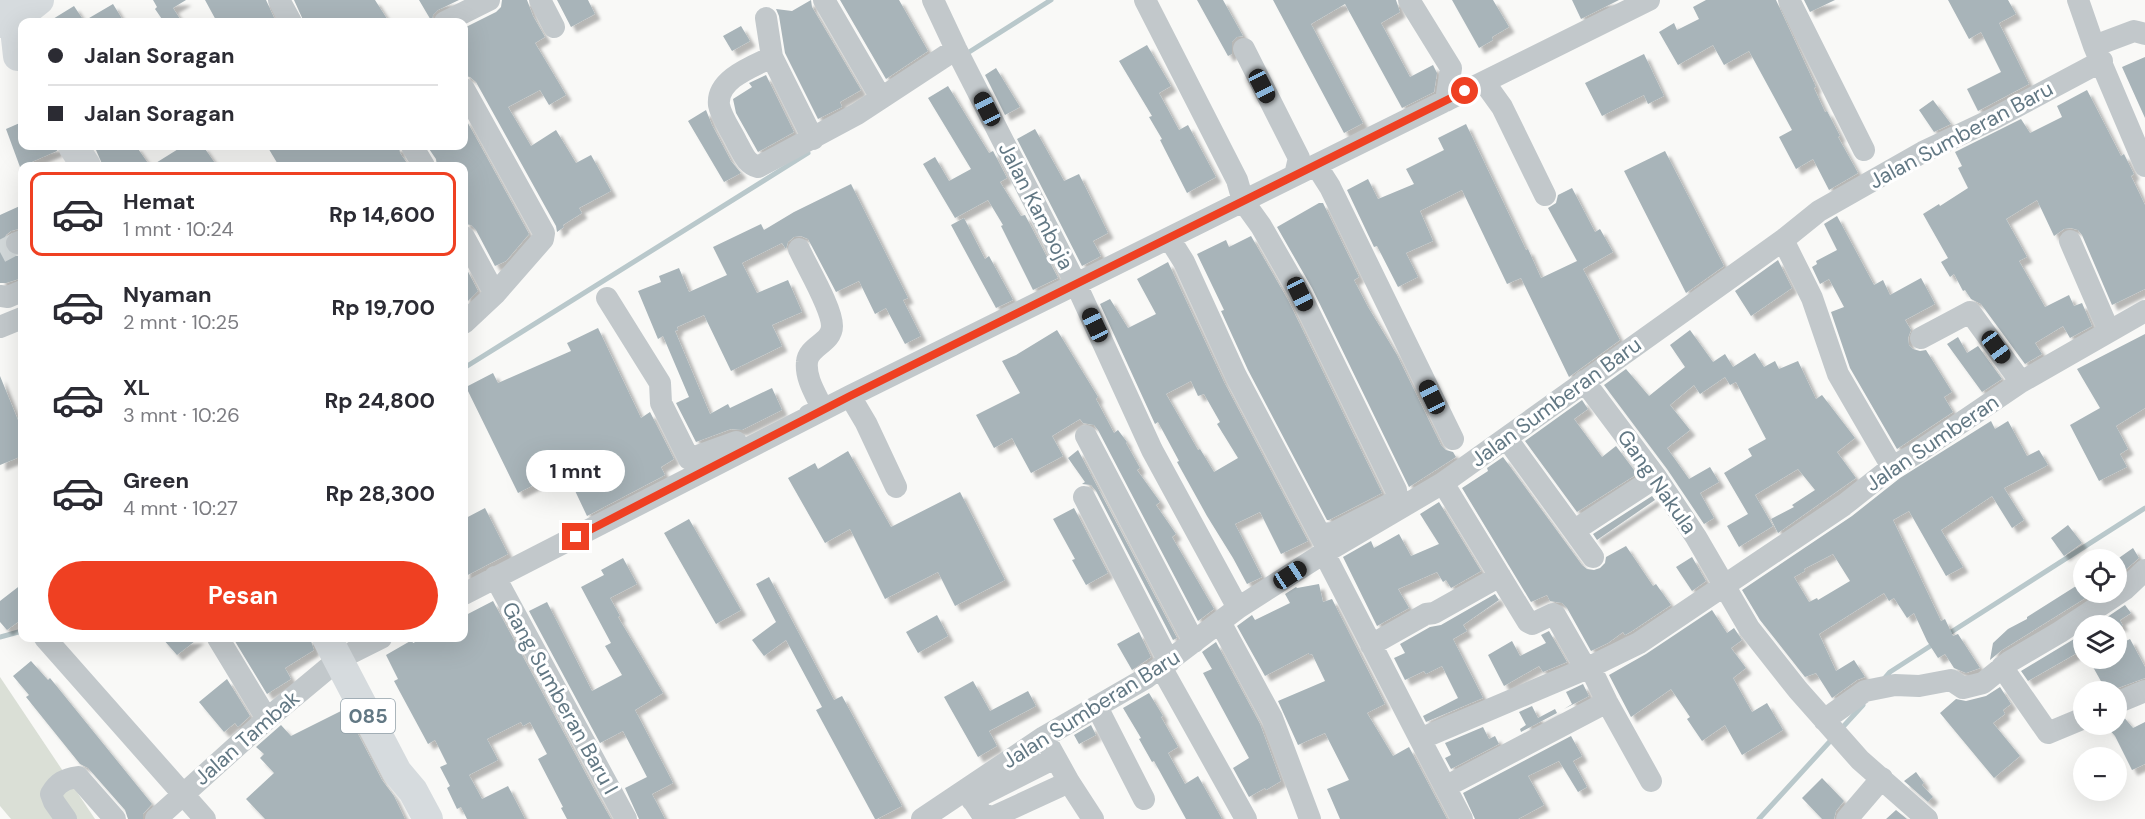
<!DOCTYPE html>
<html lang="id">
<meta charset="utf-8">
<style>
body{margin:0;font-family:"DM Sans",sans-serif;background:#f2f2f3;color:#2b2b33;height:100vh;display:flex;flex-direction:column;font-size:22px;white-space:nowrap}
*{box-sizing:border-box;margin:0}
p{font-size:20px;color:#7c7c81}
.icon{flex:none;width:33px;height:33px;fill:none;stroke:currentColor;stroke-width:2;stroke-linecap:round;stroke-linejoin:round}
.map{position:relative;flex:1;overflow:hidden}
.panel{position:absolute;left:18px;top:162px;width:450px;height:480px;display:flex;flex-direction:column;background:#fff;border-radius:12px;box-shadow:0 6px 24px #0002}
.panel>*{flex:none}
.top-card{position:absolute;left:18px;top:18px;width:450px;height:132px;border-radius:12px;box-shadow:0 6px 24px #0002;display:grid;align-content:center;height:132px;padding:0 30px;background:#fff}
.buttons{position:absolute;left:2073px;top:549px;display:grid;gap:12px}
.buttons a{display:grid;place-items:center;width:54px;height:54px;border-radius:50%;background:#fff;box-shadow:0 6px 24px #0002;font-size:30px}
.end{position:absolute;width:27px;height:27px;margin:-14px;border:8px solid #ef4022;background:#fff;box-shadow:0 0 0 3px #fff}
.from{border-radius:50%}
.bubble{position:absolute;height:42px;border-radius:21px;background:#fff;box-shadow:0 6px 24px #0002;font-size:20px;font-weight:700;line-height:42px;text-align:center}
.car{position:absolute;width:18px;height:36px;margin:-18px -9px;border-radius:8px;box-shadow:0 0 4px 2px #0007;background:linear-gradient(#222 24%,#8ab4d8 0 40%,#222 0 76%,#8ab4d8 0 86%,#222 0)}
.top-card b{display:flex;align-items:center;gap:21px;height:57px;font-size:22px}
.top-card b+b{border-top:2px solid #e1e1e2}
.top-card i{width:15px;height:15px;background:#2b2b33}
ul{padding:10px 0 0;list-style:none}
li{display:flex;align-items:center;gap:18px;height:84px;margin:0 12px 9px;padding:0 18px;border:3px solid transparent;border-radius:12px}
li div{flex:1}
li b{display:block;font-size:22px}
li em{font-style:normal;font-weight:700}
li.active{border-color:#ef4022}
li>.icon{width:54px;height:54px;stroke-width:1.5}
.primary-button{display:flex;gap:12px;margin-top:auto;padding:12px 30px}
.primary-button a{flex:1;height:69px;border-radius:36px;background:#ef4022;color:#fff;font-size:24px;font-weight:700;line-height:69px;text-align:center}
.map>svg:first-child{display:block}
.green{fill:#dadfd6}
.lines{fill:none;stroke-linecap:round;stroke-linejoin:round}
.stream{stroke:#b9c8cb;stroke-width:5}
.building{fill:#a8b4b9;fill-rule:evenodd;filter:url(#shadow)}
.minor-tunnel{stroke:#d3d9da;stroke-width:22;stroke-dasharray:22 11;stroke-linecap:butt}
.minor{stroke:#c2c8cb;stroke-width:22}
.major{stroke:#d6dbde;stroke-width:30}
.route{stroke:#ef4022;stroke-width:8}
.labels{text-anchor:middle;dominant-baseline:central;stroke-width:6;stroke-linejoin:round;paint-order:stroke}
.shield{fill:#fff;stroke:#91a0a9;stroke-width:1.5}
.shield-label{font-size:20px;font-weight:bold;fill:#627884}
.street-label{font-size:21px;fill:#627884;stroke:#fff}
</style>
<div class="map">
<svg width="2145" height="819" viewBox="0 0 2145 819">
<defs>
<filter id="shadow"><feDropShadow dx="5.5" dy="5.5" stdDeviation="1.5" flood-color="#0004"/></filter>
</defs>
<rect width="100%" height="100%" fill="#f9f9f7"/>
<path class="green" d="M0 677 95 819H11L0 806Z"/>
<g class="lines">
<path class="stream" d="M966 54 1051 0
M464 368 808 153
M1945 636 2145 508
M0 637 22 631
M1884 679 1890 672 1935 643
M1841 729 1863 705
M1759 819 1833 738"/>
</g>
<path class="building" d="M153 0H186L173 8 182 22H164L155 9 157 7Z
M205 0H266L276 22H217Z
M294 0H375L389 22H304Z
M419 0H459L438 10 433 15 432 22Z
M502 0H527L533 16 545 37 535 43 566 95 549 105 540 90 508 107 531 146 556 130 576 163 591 155 611 191 579 208 582 213 563 225 564 227 557 232 556 226 476 82 470 77 464 76V28L496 12 501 7Z
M557 0H588L595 14 571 27Z
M811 0 812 7 861 90 840 102 842 107 818 119 785 53 779 16 776 9 792 11Z
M840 0H899L928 51 886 79Z
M1197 0H1223L1243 36 1237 37 1232 42V54L1228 56Z
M1273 0H1396L1400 12 1381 23 1410 77 1433 65 1437 73 1434 92 1402 108 1345 4 1311 24 1363 123 1344 133Z
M1452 0H1493L1509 27 1492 37 1493 40 1479 48Z
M1572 0H1619L1581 19Z
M1706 0H1776L1816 87 1814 88 1825 112 1827 111 1840 136 1838 137 1858 173 1829 190 1813 159 1796 169 1779 137 1792 130 1749 51 1724 65 1713 45 1678 65 1659 32 1674 23 1677 30 1699 19 1693 7Z
M1804 0H1835L1810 12Z
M1948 0H2008L2016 14 1999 23 2029 84 1978 111 1967 89 2001 72 1981 32 1969 39Z
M113 4 124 22H48L74 6 84 21Z
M741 26 750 41 732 51 723 36Z
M1147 45 1171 86 1159 93 1179 130 1188 125 1216 177 1187 193 1160 140 1162 139 1149 117 1152 116 1119 61Z
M1644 54 1664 96 1648 104 1644 95 1602 116 1585 83Z
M2145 57V118L2122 67Z
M996 68 1020 107 1005 115 985 75Z
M766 75 794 132 758 152 736 113 733 99 752 87 749 83Z
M948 86 989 153 993 151 1007 178 1000 182 1021 216 1025 215 1058 278 1033 290 1001 226 1003 225 988 200 955 218 923 164 935 157 949 181 971 169 928 98Z
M2087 90 2121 156 2124 154 2134 174 2131 176 2145 205V289L2112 305 2082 235 2078 230 2071 228 2064 229 2054 236 2037 200 2006 219 2027 257 2019 261 2045 307 2069 295 2074 306 2082 303 2092 326 2070 338 2063 326 2035 343 2042 354 2025 364 1981 304 1971 299 1965 290 1963 291 1954 274 1950 277 1941 262 1948 258 1923 214 1939 204 1940 206 1968 188 1958 168 1962 166 1955 152 2021 119 2030 133 2062 117 2057 106Z
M1933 100 1951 124 1934 132 1919 110Z
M706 110 712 125 731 161 741 173 724 182 688 121Z
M464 116 529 234 506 261 495 266 476 230 471 225 464 224V166H437L436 159 427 146H464Z
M22 122V146H56L57 151 20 167 6 129Z
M1466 124 1526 250 1528 249 1541 278 1577 261 1548 208 1556 203 1558 195 1572 188 1595 232 1600 229 1613 252 1583 269 1620 340 1569 377 1521 278 1507 284 1462 190 1420 211 1433 241 1406 253 1418 277 1398 287 1377 246 1374 247 1347 190 1368 179 1378 199 1414 184 1406 169 1444 150 1438 138Z
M1035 129 1064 181 1079 174 1108 233 1093 241 1101 256 1082 266 1017 139Z
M102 146H136L150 166H103L96 150Z
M183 146H203L217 166H151Z
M267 146H399L400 153 409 166H279Z
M1665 151 1724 266 1686 293 1624 171Z
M851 184 908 298 903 300 921 336 905 344 886 308 875 314 859 281 836 292 808 239 801 236 794 237 788 242 786 249 782 243 742 263 757 293 788 280 802 312 772 325 782 346 731 371 704 315 677 327 678 330 675 331 710 414 728 404 730 408 772 388 782 410 742 430 731 429 696 442 676 403 689 397 663 336 658 339 638 291 661 282 659 276 679 268 689 292 727 275 713 247 761 224 764 230 794 212Z
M1319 203H1323L1359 277 1354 280 1368 307 1397 355 1441 445 1446 450 1453 452 1456 457 1409 487 1312 288 1277 227Z
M22 205V228L11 231 6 235 4 242 5 249 9 254 16 256 22 255V278L6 283H0V215Z
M1837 216 1874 285 1883 280 1890 295 1921 278 1935 304 1905 320 1911 330 1908 338 1909 345 1913 349 1920 351 1926 350 1952 392 1944 397 1953 412 1897 449 1850 368 1831 312 1844 307 1829 279 1820 284 1812 267 1817 264 1816 261 1837 250 1824 224Z
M964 218 985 259 989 256 1013 300 996 308 951 225Z
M1251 236 1288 300 1382 493 1329 520H1327L1248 370 1221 311 1224 310 1197 254 1226 240 1229 247Z
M1778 260 1792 288 1751 316 1735 291Z
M1168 262 1224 382 1308 541 1281 554 1260 512 1235 524 1262 577 1247 584 1233 558 1207 516 1177 462 1179 461 1158 422 1155 424 1100 304 1110 299 1128 328 1156 314 1137 279ZM1191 381 1198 396 1204 394 1220 422 1217 424 1238 458 1214 472 1200 449 1198 450 1166 394Z
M464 264 478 291 464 305Z
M598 328 641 418 650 412 674 459 661 467 665 475 587 516 568 476 565 477 562 471 518 493 466 387 493 373 498 383 571 351 567 343Z
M1057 330 1098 397 1096 399 1114 433 1118 430 1127 442 1126 443 1140 468 1137 470 1160 502 1156 505 1176 534 1172 537 1214 609 1198 621 1098 430 1094 425 1083 423 1080 419 1052 436 1063 456 1031 473 1012 438 994 448 976 415 1020 393 1002 361 1016 355Z
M1690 330 1713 362 1725 354 1733 367 1755 353 1764 367 1775 361 1779 369 1798 361 1816 399 1822 395 1855 438 1837 452 1856 478 1778 533 1771 519 1794 507 1792 505 1815 490 1798 469 1755 495 1773 526 1739 547 1727 526 1748 514 1724 473 1752 456 1748 449 1766 439 1736 382 1730 385 1725 377 1700 394 1694 385 1670 405 1690 430 1667 448 1689 479 1710 467 1719 482 1700 493 1714 518 1704 524 1667 469 1604 385 1626 369 1649 396 1685 367 1670 345Z
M2145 334V408L2116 426 2128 449 2120 454 2127 467 2099 481 2070 425 2100 408 2077 369Z
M1958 337 1967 353 1978 346 2002 379 1982 392 1947 344Z
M0 376 22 430V456L0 465Z
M1582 400 1588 409 1574 419 1602 457 1616 446 1637 474 1577 512 1525 441Z
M1991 421 1995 429 2008 421 2027 456 2039 450 2048 465 2004 488 2024 520 2012 528 1992 496 1941 530 1963 567 1946 576 1909 511 1893 520 1941 621 1945 619 1953 636 1958 634 1980 668 1966 673 1954 668 1945 654 1938 658 1927 641 1914 613 1907 618 1894 598 1889 601 1884 593 1819 634 1836 671 1854 660 1865 677 1857 680 1832 698 1816 673 1805 677 1760 620 1742 590 1852 516 1900 478ZM1833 554 1850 581 1818 600 1817 598 1809 602 1794 577 1805 571 1804 569Z
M1078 450 1177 638 1173 640 1096 491 1091 485 1082 484 1085 482 1068 458Z
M848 451 891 527 960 492 1005 580 955 606 938 572 885 599 850 529 825 543 788 478 815 463 818 469Z
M1503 457 1582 565 1587 569 1594 570 1600 568 1605 563 1606 557 1626 546 1653 586 1656 584 1671 605 1632 631 1625 635 1623 632 1608 643 1591 651 1567 608 1562 603 1550 601 1547 595 1531 602 1462 488 1488 471 1487 468Z
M1652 496 1655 500 1597 540 1593 534Z
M1439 502 1481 571 1451 588 1446 580 1443 582 1437 572 1398 589 1409 608 1377 626 1343 557 1371 541 1374 548 1399 534 1411 556 1439 544 1420 514Z
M485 508 508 554 464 577V519Z
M1074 508 1108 573 1086 585 1072 560 1075 559 1053 519Z
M689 519 741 610 716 624 664 533Z
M2068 525 2082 543 2064 556 2051 538Z
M2133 548 2139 558 2116 578V560Z
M1692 557 1706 581 1692 591 1676 567Z
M623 558 637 584 610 598 620 616 618 617 663 693 635 710 673 783 652 794 665 819H639L625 788 647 777 623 731 600 743 529 611 547 602 592 691 622 675 605 646 611 643 581 587 604 575 601 570Z
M769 577 834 700 842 696 902 806 877 819H875L816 710 822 707 786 640 764 656 752 640 776 622 756 584Z
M2084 581V592H2095L2002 650 1990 660 1993 643 2008 629 2027 619V617Z
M22 584V619L7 630 0 622V601Z
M1319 584 1323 602 1332 599 1385 704 1367 713 1393 756 1409 747 1447 819H1340L1327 789 1349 780 1325 733 1298 745 1278 701 1325 681 1312 654 1309 655V653L1265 676 1237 626 1252 615 1255 620 1290 603 1285 594 1296 587 1297 588Z
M1495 594 1499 600 1463 625 1467 631 1453 639 1483 698 1426 722 1423 716 1458 698 1442 666 1426 674 1424 671 1405 680 1394 658 1405 653 1400 644 1430 627 1441 625Z
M493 601 595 791 611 819H567L561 808 563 807 538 759 547 754 530 722 523 726 521 722 487 739 498 760 469 775 482 799 508 786 525 819H467L461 807 457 809 447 788 450 786 440 767 447 764 435 740 428 744 394 681 398 679 386 655 412 640 413 643 424 638H464V616Z
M2125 605 2131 613 2120 620 2123 626H2094Z
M1712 610 1727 633 1734 628 1742 640 1731 648 1746 668 1733 678 1752 712 1767 703 1783 730 1742 755 1725 725 1702 741 1687 719 1690 717 1671 689 1631 717 1609 675 1646 654Z
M937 615 948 636 918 653 906 632Z
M1549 631 1567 662 1543 672 1539 666 1504 686 1488 655 1512 641 1520 656 1546 643 1541 635Z
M1139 632 1151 657 1132 670 1117 644Z
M2084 633V649L2028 681 2021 671Z
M162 638H199L177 655Z
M233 638H310L314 650 285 668 291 679 267 694Z
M2130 639 2145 667V678L2107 692 2088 658H2116V646Z
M1216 642 1260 724 1281 781 1266 790 1265 788 1249 797 1233 768 1249 758 1203 673 1212 669 1202 652Z
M31 661 48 680 50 678 152 804 143 814V819H128L125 810 88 768 80 764 26 697 29 695 13 676Z
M227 679 250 716 238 727 235 723 224 732 199 702Z
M973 681 990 711 1028 691 1036 706 989 731 997 746 978 757 944 697Z
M1583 684 1589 696 1564 709 1572 704 1566 692Z
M2000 687 2011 704 2003 710 2005 714 1993 723 2020 756 1994 778 1940 713 1956 699 1966 701 1986 696Z
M1149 693 1163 716 1161 717 1178 747 1168 753 1185 784 1198 776 1222 819H1186L1154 761 1152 762 1139 739 1141 738 1123 708Z
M1532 706 1538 718 1555 709 1557 713 1521 732 1520 729 1526 725 1519 712Z
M345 709 382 780 394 796 405 819H265L246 799 274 773 260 758 264 754 256 747 281 725 291 736Z
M2122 715 2133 728 2145 722V764L2132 770 2115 736 2107 727 2110 724H2116V719Z
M1091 725 1096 735 1079 744 1074 735Z
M1483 727 1489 739 1495 736 1499 744 1451 769 1445 758 1451 755 1445 743Z
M1571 736 1582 756 1573 761 1587 787 1578 792 1559 761 1528 776 1544 805 1518 819H1475L1463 793Z
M1916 772 1924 783 1922 785 1933 797 1928 802 1904 781Z
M1822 778 1844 801 1836 811 1834 819H1822L1802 798Z
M1896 810 1907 819H1886Z"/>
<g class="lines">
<path class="minor-tunnel" d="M0 252 17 243"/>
<path class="minor" d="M279 0 291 22
M540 0 554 27
M824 0 881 98
M933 0 956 49 1076 284 1152 450 1238 608
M1145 0 1237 180 1243 201 1261 226 1300 294 1396 490 1397 497 1392 503 1333 533 1320 534
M1409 0 1451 68 1446 101
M1789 0 1864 150
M2078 0 2094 46 2145 166
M766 18 772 57 813 139
M445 22 489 0
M2094 46 2134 31 2145 34
M1244 49 1299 158 1295 175
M772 57C754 66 716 79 719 105 721 117 732 132 737 143 743 153 746 164 758 167L857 114 956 49
M1484 82 1502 107 1545 195
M464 89 544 233 543 239 495 294 464 323
M412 146 424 166
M1316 165 1330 187 1453 439
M464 237 495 294
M1169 238 1184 262 1236 376 1326 546
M1783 240 1812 298 1838 374 1892 467
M2070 241 2109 331
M17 243 22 241
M799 249C807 267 832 308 832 326 832 343 808 346 807 362 805 379 817 396 823 410L809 415
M0 296 8 297 22 291
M607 298 660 383 661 403 689 459 736 442
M0 327 22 318
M1921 338 1970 312 2021 382
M1584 381 1656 477 1696 537 1749 628 1798 690 1860 760 1927 819
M850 396 866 423 896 487
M1086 436 1194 642
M1507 439 1593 557
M1443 483 1528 622 1532 624 1553 614 1555 615 1586 669
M1084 497 1169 662
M1575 530 1656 477
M1324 553 1420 739 1590 667 1639 643 1844 505 1892 467 1915 454 2021 382 2145 311
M495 577 626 819
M464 594 850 396 1649 0
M1220 622 1272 718 1310 819
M45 638 205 819
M218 638 267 719
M1371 645 1426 614 1434 613 1500 576
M353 652 381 638
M1161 667 1246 819
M1590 667 1607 702 1651 781
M2002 667 2048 733 2084 718
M2116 703 2145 691
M1097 707 1144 799
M1824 720 1865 691 1895 685 1919 686 1951 680 1963 688 1983 683 2009 662 2060 632 2125 589 2145 570
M1044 737 1069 782 1093 819
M1420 739 1462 819
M1445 787 1607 702
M966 790 982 814 993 817 1069 782
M972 800 1055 758
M66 819 54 802 51 794C58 782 65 779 78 777L115 819
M156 819 267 719 339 659
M922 819 1044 737 1146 678 1238 608 1324 553 1443 483 1783 240 1819 211 1923 152 1993 119 2102 61
M1847 819 1882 778"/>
<path class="major" d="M2 0 14 20 18 56
M0 23H9L14 20 39 0
M73 146 86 166
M327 638 397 772 413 791 428 819"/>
</g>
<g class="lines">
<path class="route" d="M576 537 850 396 1465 91"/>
</g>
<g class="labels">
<rect class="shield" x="341" y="699" width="54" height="34" rx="4.5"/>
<g class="shield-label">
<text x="368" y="716">085</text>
</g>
<g class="street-label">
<text transform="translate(1961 135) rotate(-28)">Jalan Sumberan Baru</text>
<text transform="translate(1036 206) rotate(63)">Jalan Kamboja</text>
<text transform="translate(1556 402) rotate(-36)">Jalan Sumberan Baru</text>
<text transform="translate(1932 443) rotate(-34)">Jalan Sumberan</text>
<text transform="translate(1657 482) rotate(55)">Gang Nakula</text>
<text transform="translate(560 698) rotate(61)">Gang Sumberan Baru I</text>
<text transform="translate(1091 709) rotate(-32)">Jalan Sumberan Baru</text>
<text transform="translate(247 738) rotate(-41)">Jalan Tambak</text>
</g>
</g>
</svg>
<div class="buttons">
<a><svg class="icon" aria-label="locate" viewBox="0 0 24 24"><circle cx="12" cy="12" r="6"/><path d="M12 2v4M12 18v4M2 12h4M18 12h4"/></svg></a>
<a><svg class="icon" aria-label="layers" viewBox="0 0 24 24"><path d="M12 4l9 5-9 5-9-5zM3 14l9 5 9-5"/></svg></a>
<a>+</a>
<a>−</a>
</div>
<i class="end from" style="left:1465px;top:91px"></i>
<i class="end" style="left:576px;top:537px"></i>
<div class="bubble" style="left:526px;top:450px;width:99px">1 mnt</div>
<i class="car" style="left:1262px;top:86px;rotate:153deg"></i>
<i class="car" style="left:987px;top:109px;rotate:333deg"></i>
<i class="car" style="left:1300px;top:294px;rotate:154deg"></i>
<i class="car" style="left:1095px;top:325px;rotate:335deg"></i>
<i class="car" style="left:1996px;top:347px;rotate:144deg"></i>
<i class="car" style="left:1432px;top:397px;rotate:334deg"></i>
<i class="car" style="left:1290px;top:575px;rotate:57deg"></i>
<div class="top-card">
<b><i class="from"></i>Jalan Soragan</b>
<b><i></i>Jalan Soragan</b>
</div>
<section class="panel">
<ul>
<li class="active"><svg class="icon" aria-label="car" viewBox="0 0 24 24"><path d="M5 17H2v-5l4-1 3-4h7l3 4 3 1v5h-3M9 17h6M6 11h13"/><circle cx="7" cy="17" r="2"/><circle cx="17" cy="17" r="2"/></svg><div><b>Hemat</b><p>1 mnt · 10:24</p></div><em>Rp 14,600</em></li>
<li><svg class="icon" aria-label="car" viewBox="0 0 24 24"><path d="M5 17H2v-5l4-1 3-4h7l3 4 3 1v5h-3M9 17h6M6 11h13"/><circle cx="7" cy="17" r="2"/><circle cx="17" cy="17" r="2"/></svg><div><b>Nyaman</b><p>2 mnt · 10:25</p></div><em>Rp 19,700</em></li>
<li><svg class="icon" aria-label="car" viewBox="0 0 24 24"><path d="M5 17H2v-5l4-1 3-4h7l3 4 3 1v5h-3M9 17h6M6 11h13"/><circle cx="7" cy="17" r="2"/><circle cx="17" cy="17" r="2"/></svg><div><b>XL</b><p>3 mnt · 10:26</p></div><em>Rp 24,800</em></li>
<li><svg class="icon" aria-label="car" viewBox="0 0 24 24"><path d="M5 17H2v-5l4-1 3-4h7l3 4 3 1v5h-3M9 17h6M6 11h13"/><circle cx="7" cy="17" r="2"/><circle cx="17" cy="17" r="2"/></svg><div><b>Green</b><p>4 mnt · 10:27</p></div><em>Rp 28,300</em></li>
</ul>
<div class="primary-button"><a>Pesan</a></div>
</section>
</div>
